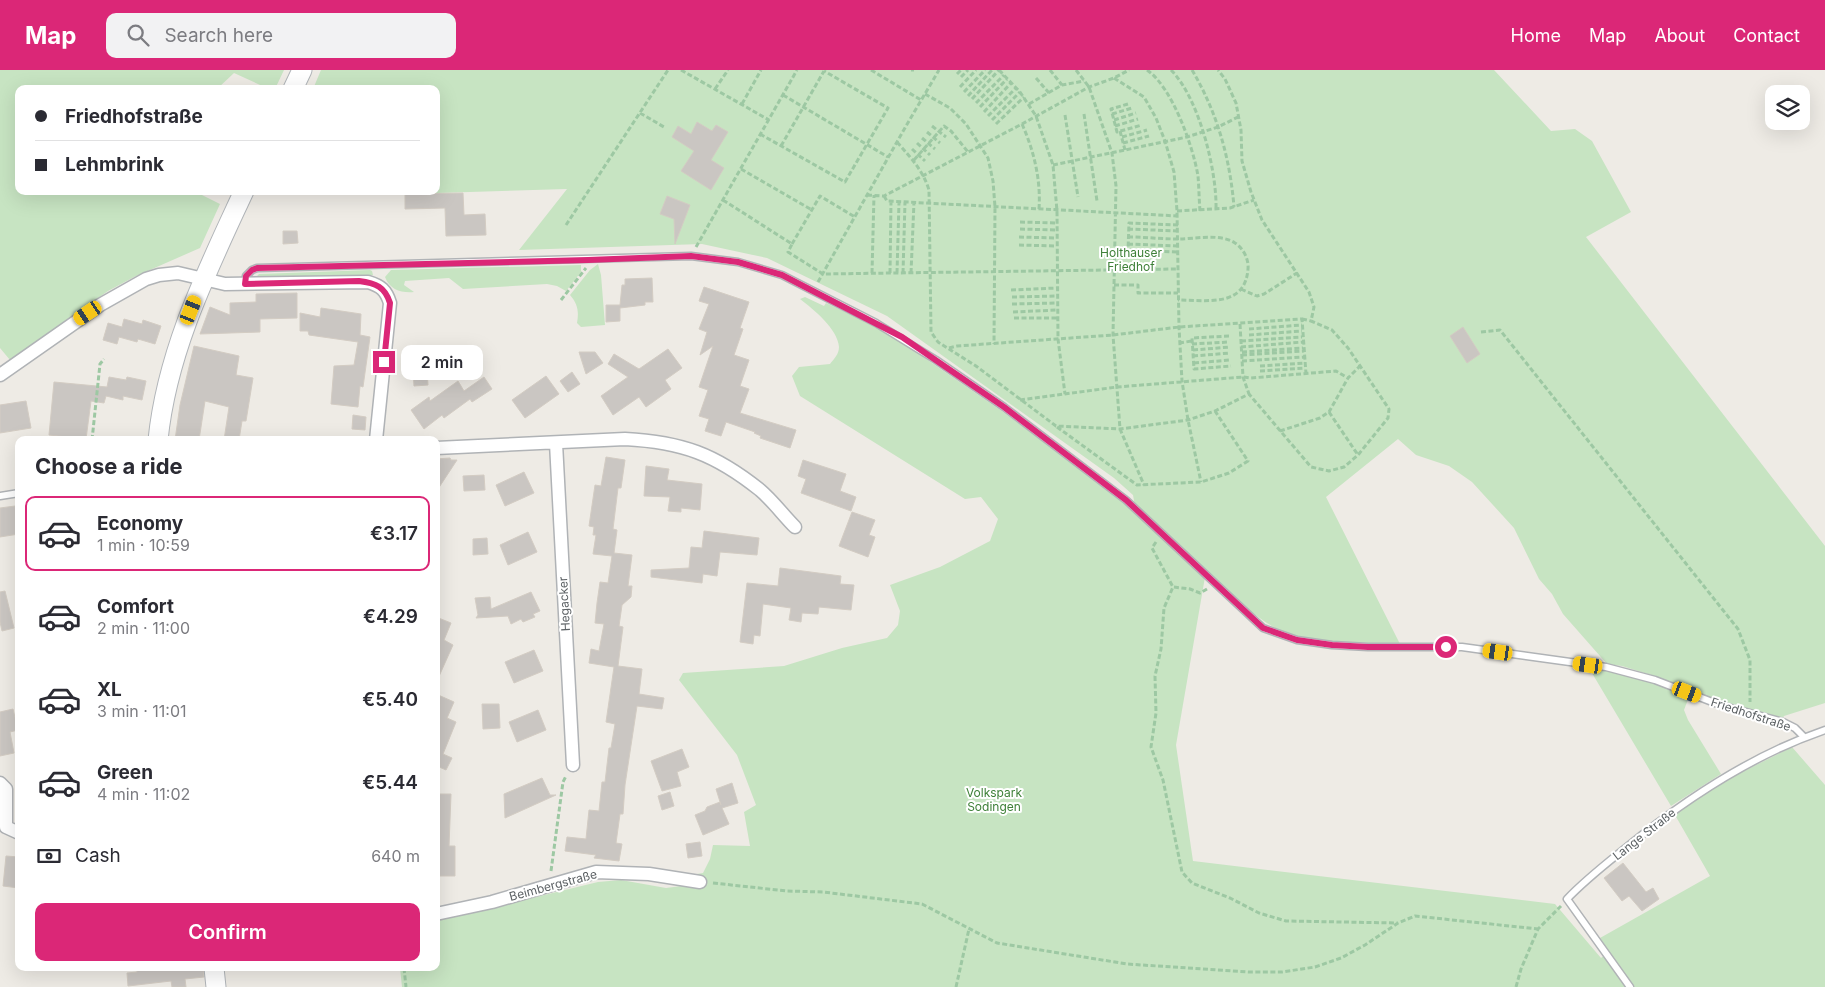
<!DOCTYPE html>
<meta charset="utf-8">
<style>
body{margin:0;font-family:Inter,sans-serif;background:#f2f2f3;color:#2b2b33;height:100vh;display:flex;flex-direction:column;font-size:19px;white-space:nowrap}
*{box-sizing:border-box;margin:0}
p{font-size:16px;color:#7c7c81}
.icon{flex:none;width:28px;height:28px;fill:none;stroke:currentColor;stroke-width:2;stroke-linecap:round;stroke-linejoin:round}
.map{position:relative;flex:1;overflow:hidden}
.details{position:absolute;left:15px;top:366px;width:425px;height:535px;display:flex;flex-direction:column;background:#fff;border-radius:10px;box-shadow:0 5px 20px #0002}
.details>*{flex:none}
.top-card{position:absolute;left:15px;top:15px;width:425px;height:110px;border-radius:10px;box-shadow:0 5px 20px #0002;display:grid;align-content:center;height:110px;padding:0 20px;background:#fff}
.controls{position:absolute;left:1765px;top:15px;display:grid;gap:10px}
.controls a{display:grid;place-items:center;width:45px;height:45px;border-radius:10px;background:#fff;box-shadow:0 5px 20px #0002;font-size:25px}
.end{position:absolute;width:22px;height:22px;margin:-11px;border:6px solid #db2777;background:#fff;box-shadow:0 0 0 2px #fff}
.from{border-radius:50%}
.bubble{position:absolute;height:35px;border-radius:10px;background:#fff;box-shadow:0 5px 20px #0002;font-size:16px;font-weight:600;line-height:35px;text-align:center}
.car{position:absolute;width:15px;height:30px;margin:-15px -8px;border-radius:6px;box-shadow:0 0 4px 1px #0007;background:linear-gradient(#f5c518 24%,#345 0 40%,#f5c518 0 76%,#345 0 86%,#f5c518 0)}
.top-card b{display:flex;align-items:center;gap:18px;height:48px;font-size:19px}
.top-card b+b{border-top:1px solid #e1e1e2}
.top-card i{width:12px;height:12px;background:#2b2b33}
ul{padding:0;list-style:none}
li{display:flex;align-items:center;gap:15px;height:75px;margin:0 10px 8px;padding:0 10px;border:2px solid transparent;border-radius:10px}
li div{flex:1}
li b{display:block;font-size:19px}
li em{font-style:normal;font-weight:600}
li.active{border-color:#db2777}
li>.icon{width:45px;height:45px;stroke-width:1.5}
h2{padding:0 20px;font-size:22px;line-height:60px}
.pay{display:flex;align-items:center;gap:12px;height:55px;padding:0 20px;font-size:19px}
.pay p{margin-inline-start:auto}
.cta{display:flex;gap:10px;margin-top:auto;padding:10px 20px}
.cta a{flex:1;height:58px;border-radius:10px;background:#db2777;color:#fff;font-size:20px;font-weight:600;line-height:58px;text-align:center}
header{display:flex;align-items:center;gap:30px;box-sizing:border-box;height:70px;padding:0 25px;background:#db2777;color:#fff}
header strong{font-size:24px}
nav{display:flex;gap:28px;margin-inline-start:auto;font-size:18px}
.search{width:350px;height:45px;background:#f2f2f3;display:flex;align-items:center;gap:12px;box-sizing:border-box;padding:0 18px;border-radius:10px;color:#7c7c81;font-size:19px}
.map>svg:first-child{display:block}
.green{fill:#c7e4c2}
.building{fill:#cac6c2;stroke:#d3ccc3}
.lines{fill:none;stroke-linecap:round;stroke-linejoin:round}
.lane-casing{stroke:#b0b3b6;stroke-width:9}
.street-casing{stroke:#b0b3b6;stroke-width:15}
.secondary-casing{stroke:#b1b5b9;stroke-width:21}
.path{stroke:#9dc8a3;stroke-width:3;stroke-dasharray:5 2.5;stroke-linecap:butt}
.lane{stroke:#fff;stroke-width:6}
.street{stroke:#fff;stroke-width:12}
.secondary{stroke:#fff;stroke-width:19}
.route{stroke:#db2777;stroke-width:6}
.labels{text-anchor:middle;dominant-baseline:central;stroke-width:4;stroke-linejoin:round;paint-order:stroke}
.park-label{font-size:12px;fill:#3e8038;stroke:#fff}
.street-label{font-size:12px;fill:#5c6164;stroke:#fff}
</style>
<header>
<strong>Map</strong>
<div class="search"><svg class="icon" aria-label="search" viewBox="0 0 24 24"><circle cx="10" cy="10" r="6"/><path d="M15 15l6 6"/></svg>Search here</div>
<nav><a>Home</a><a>Map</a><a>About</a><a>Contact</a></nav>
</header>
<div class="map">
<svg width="1825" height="917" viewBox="0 0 1825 917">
<rect width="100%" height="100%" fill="#eeebe5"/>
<path class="green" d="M0 0H284L275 19H269L234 3 217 19H19V121H194L220 134 200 178 134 207 108 221 10 290 0 278Z
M321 0H1494L1551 61 1575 59 1592 71 1631 142 1586 167 1825 476V633L1784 646 1782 649 1756 643 1740 636 1722 632 1684 619 1651 605 1622 596 1607 594 1563 544 1552 524 1539 509 1514 458 1472 412 1449 396 1416 385 1398 369 1326 427 1400 574C1365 572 1312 575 1280 560 1268 555 1258 547 1248 539L1135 436 1133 425 1114 408 887 246 767 188 702 174 519 180 567 119 405 124 400 121H436V19H313Z
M598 194 601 205 605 255 581 257 577 253C579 242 578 234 570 225L590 200Z
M581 195V202L566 221 557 216 547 214 463 219 449 208 405 211 404 215 414 222C401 223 390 220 385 207L391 200Z
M370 200 372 201 373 205 256 207 259 204Z
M805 227 824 236 826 233 875 256 900 271 1003 342 1116 425 1205 507 1176 675 1193 791 1555 834 1601 888 1609 881 1600 868 1710 806 1675 745 1720 713 1792 677 1825 715V917H402L400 898H436V851L598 812 621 810 666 818 689 815 690 805 703 803 710 789 713 775 750 776 744 742 756 735 737 685 679 610 683 603 784 596 842 578 887 568 898 555 900 541 890 515 940 497 990 471 998 449 981 427 965 429 800 326 792 306 799 297 830 294C834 289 839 284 839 277 838 259 813 239 800 229Z
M1589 598C1624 602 1657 613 1689 627L1684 640 1688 650 1721 704 1671 736Z"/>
<path class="building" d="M697 52 712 61 716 55 728 62 711 90 724 98 711 120 681 101 694 81 672 67 678 56 691 64Z
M463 123 464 145 485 144 486 165 446 166 445 138 405 139V124Z
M667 126 690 135 675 174 674 149 660 144Z
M283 161H297L298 173 283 174Z
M652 208 653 232H645V235L620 238V251L606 252V235H620L622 215H625V209Z
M704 217 749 232 740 258 743 259 734 285 749 290 740 316 749 319 740 343 796 360 790 378 760 368 761 366 754 363 755 362 726 352 721 366 705 361 709 349 699 346 708 320 699 317 713 276 700 285 707 262 699 259 709 234 699 231Z
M297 223V248L260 249V262L200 264 210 237 230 245V233L256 232V224Z
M321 238 361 244 360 265 370 267 363 317 360 316 358 337 331 334 334 296 354 295 358 272 309 265 308 261H300V243L320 247Z
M124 249 142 254 143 250 161 256 155 274 138 269 137 272 119 267 117 274 103 270 108 253 122 257Z
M1463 257 1480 284 1467 293 1450 266Z
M194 276 239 286 236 305 253 308 246 351H242L239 370H224L229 337 205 331 199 370H175L180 335Z
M668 279 682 298 665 310 671 319 646 337 639 327 613 345 601 326 628 307 608 294 614 284 639 299Z
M579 282H595L603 293 586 304Z
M426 283 428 315 414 316 412 284Z
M572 302 580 314 568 322 560 311Z
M546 306 559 324 525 348 512 330Z
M109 307 126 310 127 307 146 311 142 330 123 326V330L106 326 104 333 91 331 86 369 49 365 54 312 107 317Z
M484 307 492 319 472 332 470 329 444 348 442 345 424 359 411 340 429 327 430 331 458 311 464 321Z
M26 331 31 358 0 363V335Z
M353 345 366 347 365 360 352 359Z
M606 387 625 390 621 418H618L613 459 617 460 614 483 632 485 628 516H632L631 527 622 535 619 556 623 557 618 596 642 599 639 624 664 628 662 639 637 636 625 715 623 744H620L616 773 622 774 619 791 594 788 596 785 565 781 567 767 586 769 589 740 599 741 602 712H605L609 678H611L615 654 606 652 614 597 589 593 591 579 599 581 604 554 595 553 597 533 600 512 608 513 612 486 593 484 596 465H593L594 457 589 456 595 415 601 416Z
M450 388 451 390H457L436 422V389Z
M803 390 846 404 840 421 856 427 851 441 801 423 806 409 798 406Z
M646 396 669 399 667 410 702 414 700 440 681 438V442L668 441 670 427 644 426Z
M524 402 534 423 505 436 496 415Z
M484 405 485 420 464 421 463 406Z
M15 436 17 451 19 450V464L0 467V438Z
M852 442 875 450 869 465 875 467 868 487 839 476Z
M704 461 759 468 757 485 720 482 717 506 703 504 702 513 651 507V500L689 498 691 477 702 478Z
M528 462 537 482 508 495 500 475Z
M487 468 488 484 473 485V469Z
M780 498 841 506 840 514 854 515 851 540 819 537 818 544 802 543 801 552 789 550 791 538 763 534 760 566 754 565 753 574 740 572 747 513 778 516Z
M5 521 14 558 2 561 0 552V522Z
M531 522 540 541 533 544 535 547 523 552 521 549 511 554 508 546 476 548 478 545 475 528 490 527 491 539Z
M436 547 451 553 444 570 453 575 436 613Z
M534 580 543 601 514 613 505 592Z
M436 624 454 632 447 648 456 652 443 684 452 688 446 700 437 696 436 698Z
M482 634H499L500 658 483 659Z
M13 639 18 660 10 662 14 683 0 686V642Z
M538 640 546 660 517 672 509 652Z
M682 679 689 697 677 702 681 716 662 721 651 691Z
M542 708 550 725H556L505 748 504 724Z
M732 713 738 733 722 738 729 754 703 765 695 745 705 741 707 737 720 732 721 735 716 719Z
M670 722 674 736 662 740 658 726Z
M436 724H451L449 776H455V806H436Z
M700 772 702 786 688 788 686 774Z
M6 786 19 787V818L3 816Z
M1623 793 1646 822 1653 818 1659 829 1642 841 1629 826 1622 831 1604 808Z
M137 898H203L204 907 185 909 186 917H172L171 911 128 916 127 903 137 902Z"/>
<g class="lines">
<g class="lane-casing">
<path id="lane" d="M245 214 246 206 252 200 257 198 691 186 738 192 782 205 876 253 936 290 1004 337 1126 430 1263 558 1297 570 1332 575 1368 577H1462L1606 597 1655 610 1720 635 1783 652 1795 658 1804 667
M0 426 19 423
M1630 917 1567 829C1586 809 1607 793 1628 776 1687 728 1752 685 1825 660"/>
</g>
<g class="street-casing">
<path id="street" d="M0 305 100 235 146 209 159 205 178 203 225 214 368 212C381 216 386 220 390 233L376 370
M556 373 573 695
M436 378 625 369C682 372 715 384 760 420 773 431 783 445 795 457
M0 713 6 719V757L19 763
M436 844 492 832 596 802 649 804 700 812"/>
</g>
<g class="secondary-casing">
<path id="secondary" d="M293 19 302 0
M158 370C167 281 207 201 244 121
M214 898 216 917"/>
</g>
<path class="path" d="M681 0 769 50
M871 0 921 30
M911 0H914
M999 0 1020 22 1036 46 1053 95 1057 141 1058 269 1065 324
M1050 0 1062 15
M1076 0 1089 17 1112 83 1116 116 1113 265 1120 359 1144 415
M1147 0C1172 17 1193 76 1198 106 1199 117 1199 129 1200 141
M1171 0C1199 28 1217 101 1216 139
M1192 0C1217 42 1230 88 1234 137
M957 4 961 0
M961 7 968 0
M1036 8 1049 23
M1114 8 1144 27 1156 48 1165 71 1174 102 1177 141 1179 257 1182 311 1188 350 1201 412
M960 17 976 0
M715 19 728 0
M964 22 985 0
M925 24 950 38 966 54 988 88 993 111 995 137 994 274
M783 25 888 87
M968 26 992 0
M972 29 999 0
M976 33 1004 5
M742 34 761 0
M1029 34 1062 15 1084 11
M1128 34 1111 39 1117 62 1142 55
M980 37 1007 9
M984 42 1011 13
M640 43 664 57
M1084 44 1097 131
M1112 44 1132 38
M1065 45 1078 127
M988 46 1016 18
M992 50 1020 22
M1114 50 1136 43
M996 54 1024 27
M1022 54C1034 81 1041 110 1039 139
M932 56 946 67
M1115 56 1138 49
M1120 61 1125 80
M927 62 940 73
M760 64 845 112 888 38 824 1
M1122 67 1147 60
M922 68 935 79
M897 72C910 87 923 100 929 120L931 262 938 272 976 296 1056 356 1120 359 1188 350 1215 341 1249 324 1311 397 1329 401 1344 397 1358 385 1388 348 1389 339 1348 278 1332 260 1311 251 1314 237 1309 222 1262 150 1251 122 1242 91 1241 60 1236 33 1225 9 1218 0
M917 73 930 85
M1123 73 1149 66
M781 76 824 1
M912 79 925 91
M914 90 944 56 951 61 968 82
M1053 95 1187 67 1218 57 1238 47
M741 99 812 140
M867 125 884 126 1022 54 1089 17 1114 8 1129 0
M884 126 887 131 1178 146
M723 130 792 174 788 182 823 204 1177 199
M1177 141 1230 138 1254 130
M1020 152 1056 153
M566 155 668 0
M1178 155 1129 153 1128 180 1178 182
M1020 159 1056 160
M1128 159 1178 161
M1019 167 1056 168
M1128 167C1145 167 1162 169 1178 169 1195 169 1220 163 1235 173 1243 178 1249 189 1248 199 1245 238 1207 230 1178 230
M792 174 820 126 855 147
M1128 174 1178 176
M1019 175 1056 176
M696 177 797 0
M872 203 874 125
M890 203 891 131
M897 203 899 132
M903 203 905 132
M911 203 914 132
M818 212 906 56 939 0
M1114 215H1138V223H1178
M1241 219 1257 226 1264 224 1297 203
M1011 220 1057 218
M1012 227 1057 226
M561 230 586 198
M1012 234 1058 233
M1013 242 1058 240
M1014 248H1058
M1302 249 1311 251
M1240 254 1243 307 1249 324
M1249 259 1302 255
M1481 262 1500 260 1738 559 1750 590V632
M1249 265 1302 261
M1229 266 1192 268 1194 299 1231 296
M1241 271 1302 267
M1179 273 1192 271
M1192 274 1229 272
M1241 277 1303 272
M949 278 957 276 1113 265 1179 257 1302 249 1306 304
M1193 280 1230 277
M1242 282 1303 278
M1242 285 1304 281
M1193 286 1230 283
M1242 291 1304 287
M1194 293 1230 290
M1260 296 1305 293
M1260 301 1305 298
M1020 330 1117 317 1243 307 1251 308 1336 301 1348 308
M1329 342 1358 385
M1057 357 1137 415 1201 412 1229 403 1248 391 1215 341
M1280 361 1320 348 1329 342 1348 308 1360 296
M92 370 100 294 104 289
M1156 472 1152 478 1173 517
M1207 519 1200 523 1190 519 1173 517 1164 538 1161 579 1155 606 1156 643 1151 677 1163 710 1182 802 1192 813 1230 828 1259 843 1286 851 1398 853
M551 801 563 712 566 706
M713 813 787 821 823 822 922 834 997 873 1127 894 1249 902H1282L1315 897 1341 888 1365 875 1398 853 1415 846 1538 859
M404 898 406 917
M956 917 969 859
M1516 917 1521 899 1538 859 1561 836"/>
<use href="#lane" class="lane"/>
<use href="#street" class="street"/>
<use href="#secondary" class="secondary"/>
</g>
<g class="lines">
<path class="route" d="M384 292 390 233C385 217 376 213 359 211L245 214 246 206 252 200 257 198 588 190 691 186 738 192 782 205 902 267 1004 337 1126 430 1263 558 1297 570 1332 575 1368 577H1446"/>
</g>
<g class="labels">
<g class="park-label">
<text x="1131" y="182">Holthauser<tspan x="1131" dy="14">Friedhof</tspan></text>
<text x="994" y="722">Volkspark<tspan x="994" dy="14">Sodingen</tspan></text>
</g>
<g class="street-label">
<text transform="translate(564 534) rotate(-93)">Hegacker</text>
<text transform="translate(1751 644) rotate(18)">Friedhofstraße</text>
<text transform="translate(1644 764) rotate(-38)">Lange Straße</text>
<text transform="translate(553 815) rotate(-15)">Beimbergstraße</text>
</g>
</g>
</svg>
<div class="controls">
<a><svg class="icon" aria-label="layers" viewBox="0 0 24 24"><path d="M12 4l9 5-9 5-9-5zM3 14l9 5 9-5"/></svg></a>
</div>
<i class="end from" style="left:1446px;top:577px"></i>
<i class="end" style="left:384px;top:292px"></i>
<div class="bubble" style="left:401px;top:275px;width:82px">2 min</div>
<i class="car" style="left:191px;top:240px;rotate:22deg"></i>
<i class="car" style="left:88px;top:243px;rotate:236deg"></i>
<i class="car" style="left:1498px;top:582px;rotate:278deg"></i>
<i class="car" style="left:1588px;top:595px;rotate:278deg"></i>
<i class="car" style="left:1687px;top:622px;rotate:111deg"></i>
<div class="top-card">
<b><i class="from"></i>Friedhofstraße</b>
<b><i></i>Lehmbrink</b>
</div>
<section class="details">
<h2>Choose a ride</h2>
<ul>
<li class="active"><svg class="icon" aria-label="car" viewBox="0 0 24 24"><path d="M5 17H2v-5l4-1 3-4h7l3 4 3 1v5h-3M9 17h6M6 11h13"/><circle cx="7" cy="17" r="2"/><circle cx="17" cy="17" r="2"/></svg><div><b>Economy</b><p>1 min · 10:59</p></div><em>€3.17</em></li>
<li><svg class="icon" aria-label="car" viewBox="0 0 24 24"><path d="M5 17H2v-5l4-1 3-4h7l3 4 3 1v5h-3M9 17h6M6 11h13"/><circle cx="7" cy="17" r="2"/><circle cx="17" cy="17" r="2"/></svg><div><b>Comfort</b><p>2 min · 11:00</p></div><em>€4.29</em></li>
<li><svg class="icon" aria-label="car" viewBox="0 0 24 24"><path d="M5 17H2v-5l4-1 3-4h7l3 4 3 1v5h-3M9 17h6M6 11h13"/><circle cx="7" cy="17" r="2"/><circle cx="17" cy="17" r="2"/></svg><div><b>XL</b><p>3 min · 11:01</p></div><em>€5.40</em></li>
<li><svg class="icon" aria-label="car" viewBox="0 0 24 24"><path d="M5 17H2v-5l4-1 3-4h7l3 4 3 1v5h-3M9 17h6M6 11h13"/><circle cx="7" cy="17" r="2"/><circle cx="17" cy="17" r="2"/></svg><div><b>Green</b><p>4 min · 11:02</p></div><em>€5.44</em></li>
</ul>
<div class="pay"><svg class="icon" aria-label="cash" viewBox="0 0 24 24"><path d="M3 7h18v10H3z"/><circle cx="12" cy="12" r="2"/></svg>Cash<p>640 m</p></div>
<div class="cta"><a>Confirm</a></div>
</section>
</div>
